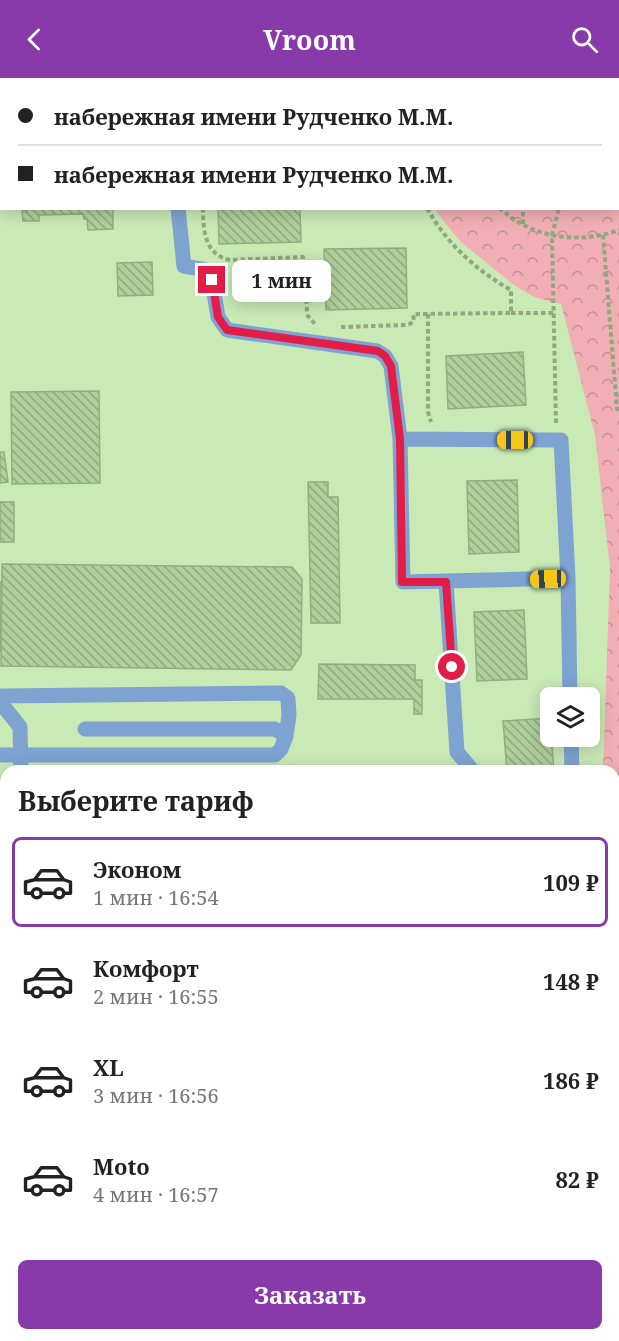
<!DOCTYPE html>
<html lang="ru">
<meta charset="utf-8">
<style>
body{margin:0;font-family:"Noto Serif",serif;background:#f6f6f6;color:#222;height:100vh;display:flex;flex-direction:column;font-size:22px;white-space:nowrap}
*{box-sizing:border-box;margin:0}
p{font-size:20px;color:#767676}
.icon{flex:none;width:33px;height:33px;fill:none;stroke:currentColor;stroke-width:2;stroke-linecap:round;stroke-linejoin:round}
.map{position:relative;flex:1;overflow:hidden}
.drawer{position:absolute;left:0px;top:687px;width:620px;height:576px;display:flex;flex-direction:column;background:#fff;border-radius:18px 18px 0 0;box-shadow:0 3px 15px #0003}
.drawer>*{flex:none}
.hud{position:absolute;left:0px;top:0px;width:620px;height:132px;box-shadow:0 3px 15px #0003;display:grid;align-content:center;height:132px;padding:0 18px;background:#fff}
.controls{position:absolute;left:540px;top:609px;display:grid;gap:12px}
.controls a{display:grid;place-items:center;width:60px;height:60px;border-radius:9px;background:#fff;box-shadow:0 3px 15px #0003;font-size:30px}
.end{position:absolute;width:27px;height:27px;margin:-14px;border:8px solid #e11d48;background:#fff;box-shadow:0 0 0 3px #fff}
.from{border-radius:50%}
.bubble{position:absolute;height:42px;border-radius:9px;background:#fff;box-shadow:0 3px 15px #0003;font-size:20px;font-weight:700;line-height:42px;text-align:center}
.car{position:absolute;width:18px;height:36px;margin:-18px -9px;border-radius:8px;box-shadow:0 0 4px 2px #0007;background:linear-gradient(#f5c518 24%,#345 0 40%,#f5c518 0 76%,#345 0 86%,#f5c518 0)}
.hud b{display:flex;align-items:center;gap:21px;height:57px;font-size:22px}
.hud b+b{border-top:2px solid #e0e0e0}
.hud i{width:15px;height:15px;background:#222}
ul{padding:0;list-style:none}
li{display:flex;align-items:center;gap:18px;height:90px;margin:0 12px 9px;padding:0 6px;border:3px solid transparent;border-radius:9px}
li div{flex:1}
li b{display:block;font-size:22px}
li em{font-style:normal;font-weight:700}
li.on{border-color:#883aaa}
li>.icon{width:54px;height:54px;stroke-width:1.5}
h2{padding:0 18px;font-size:27px;line-height:72px}
.button{display:flex;gap:12px;margin-top:auto;padding:12px 18px}
.button a{flex:1;height:69px;border-radius:9px;background:#883aaa;color:#fff;font-size:24px;font-weight:700;line-height:69px;text-align:center}
header{display:flex;justify-content:space-between;align-items:center;height:78px;padding:0 18px;background:#883aaa;color:#fff;font-size:27px;font-weight:700}
.map>svg:first-child{display:block}
.park{fill:url(#park-crowns)}
.pitch{fill:#f1afb5}
.building{fill:url(#building-back-hatch);stroke:#90af7d;stroke-width:1.5}
.lines{fill:none;stroke-linecap:round;stroke-linejoin:round}
.path{stroke:#8fa87f;stroke-width:4;stroke-dasharray:4.5 3;stroke-linecap:butt}
.minor{stroke:#7ea3d1;stroke-width:15}
.route{stroke:#e11d48;stroke-width:8}
</style>
<header><svg class="icon" aria-label="back" viewBox="0 0 24 24"><path d="M15 5l-7 7 7 7"/></svg>Vroom<svg class="icon" aria-label="search" viewBox="0 0 24 24"><circle cx="10" cy="10" r="6"/><path d="M15 15l6 6"/></svg></header>
<div class="map">
<svg width="619" height="1263" viewBox="0 0 619 1263">
<defs>
<pattern id="park-crowns" width="20" height="18" patternUnits="userSpaceOnUse" patternTransform="scale(1.5)"><rect width="20" height="18" fill="#f1afb5"/><path d="M2 6a3 3 0 1 1 6 0M12 15a3 3 0 1 1 6 0" fill="none" stroke="#c49093"/></pattern>
<pattern id="building-back-hatch" width="6" height="6" patternUnits="userSpaceOnUse" patternTransform="scale(1.5)"><rect width="6" height="6" fill="#b0cf9c"/><path d="M-1 5l2 2M0 0l6 6M5-1l2 2" fill="none" stroke="#90a97f"/></pattern>
</defs>
<rect width="100%" height="100%" fill="#c9e9b5"/>
<path class="park" d="M0 0H619V1263H591V1257H614V693H603L610 490 595 357 561 226 534 219 514 207 462 165 448 149 435 131 618 130V2H2L0 39Z"/>
<path class="pitch" d="M0 876 6 877V1003L0 1009Z"/>
<path class="building" d="M0 0H27V2H2L0 3Z
M27 130H113V151L88 152 87 141H84L83 136 39 137V143H23L22 133H27Z
M218 130H300L301 164 219 166Z
M406 170 407 230 326 232 324 171Z
M152 184 153 217 118 218 117 185Z
M523 274 526 327 448 331 446 278Z
M99 313 100 405 12 406 11 314Z
M0 374H4L8 404 0 405Z
M517 402 519 474 469 476 467 403Z
M308 404H328V419H338L340 545H311Z
M0 424H14V464H0Z
M2 486 292 489 302 501 301 577 291 592 1 588Z
M0 504H2L1 573H0Z
M524 532 527 601 477 603 474 534Z
M319 586 415 587V602H422V636H414V621H318Z
M550 640 554 693H507L503 643Z
M0 1107 6 1108V1150H0Z
M0 1244 6 1245 5 1263H0Z
M334 1257H425L424 1263H334Z
M504 1257H566L565 1263H503Z"/>
<g class="lines">
<path class="path" d="M418 0 421 2
M477 0 478 2
M601 0V2
M127 2 128 0
M208 2 209 0
M466 2 467 0
M528 2 529 0
M203 130C203 153 205 177 230 182L303 179 307 233 308 238 316 247
M499 130C506 135 511 140 518 144 549 162 586 164 619 152
M523 146V130
M603 157 617 331H619
M511 235H554
M428 236V334L431 344
M341 249 406 247 410 246 414 242 413 237 419 236 511 235V212C477 193 446 165 427 130
M556 345 552 157 559 130
M614 964 619 811
M608 1257V1263"/>
<path class="minor" d="M0 56H2
M178 130 184 188 206 192 212 202 218 239 227 252 377 273 385 278 391 288 400 361 561 362 568 500 570 620
M400 361 403 504 568 500
M446 504 457 674 473 693
M0 618 281 615 288 620 289 637 286 658
M0 624 20 649 21 693
M571 658 572 693
M0 677H275L281 671 286 658 275 651H85
M0 779H6
M0 1065 6 1066
M290 1263 291 1257
M431 1263V1257"/>
</g>
<g class="lines">
<path class="route" d="M212 202 218 239 227 252 378 273 385 278 391 288 400 361 402 504H446L452 589"/>
</g>
</svg>
<div class="controls">
<a><svg class="icon" aria-label="layers" viewBox="0 0 24 24"><path d="M12 4l9 5-9 5-9-5zM3 14l9 5 9-5"/></svg></a>
</div>
<i class="end from" style="left:452px;top:589px"></i>
<i class="end" style="left:212px;top:202px"></i>
<div class="bubble" style="left:232px;top:182px;width:99px">1 мин</div>
<i class="car" style="left:515px;top:362px;rotate:270deg"></i>
<i class="car" style="left:548px;top:501px;rotate:268deg"></i>
<div class="hud">
<b><i class="from"></i>набережная имени Рудченко М.М.</b>
<b><i></i>набережная имени Рудченко М.М.</b>
</div>
<section class="drawer">
<h2>Выберите тариф</h2>
<ul>
<li class="on"><svg class="icon" aria-label="car" viewBox="0 0 24 24"><path d="M5 17H2v-5l4-1 3-4h7l3 4 3 1v5h-3M9 17h6M6 11h13"/><circle cx="7" cy="17" r="2"/><circle cx="17" cy="17" r="2"/></svg><div><b>Эконом</b><p>1 мин · 16:54</p></div><em>109 ₽</em></li>
<li><svg class="icon" aria-label="car" viewBox="0 0 24 24"><path d="M5 17H2v-5l4-1 3-4h7l3 4 3 1v5h-3M9 17h6M6 11h13"/><circle cx="7" cy="17" r="2"/><circle cx="17" cy="17" r="2"/></svg><div><b>Комфорт</b><p>2 мин · 16:55</p></div><em>148 ₽</em></li>
<li><svg class="icon" aria-label="car" viewBox="0 0 24 24"><path d="M5 17H2v-5l4-1 3-4h7l3 4 3 1v5h-3M9 17h6M6 11h13"/><circle cx="7" cy="17" r="2"/><circle cx="17" cy="17" r="2"/></svg><div><b>XL</b><p>3 мин · 16:56</p></div><em>186 ₽</em></li>
<li><svg class="icon" aria-label="car" viewBox="0 0 24 24"><path d="M5 17H2v-5l4-1 3-4h7l3 4 3 1v5h-3M9 17h6M6 11h13"/><circle cx="7" cy="17" r="2"/><circle cx="17" cy="17" r="2"/></svg><div><b>Moto</b><p>4 мин · 16:57</p></div><em>82 ₽</em></li>
</ul>
<div class="button"><a>Заказать</a></div>
</section>
</div>
